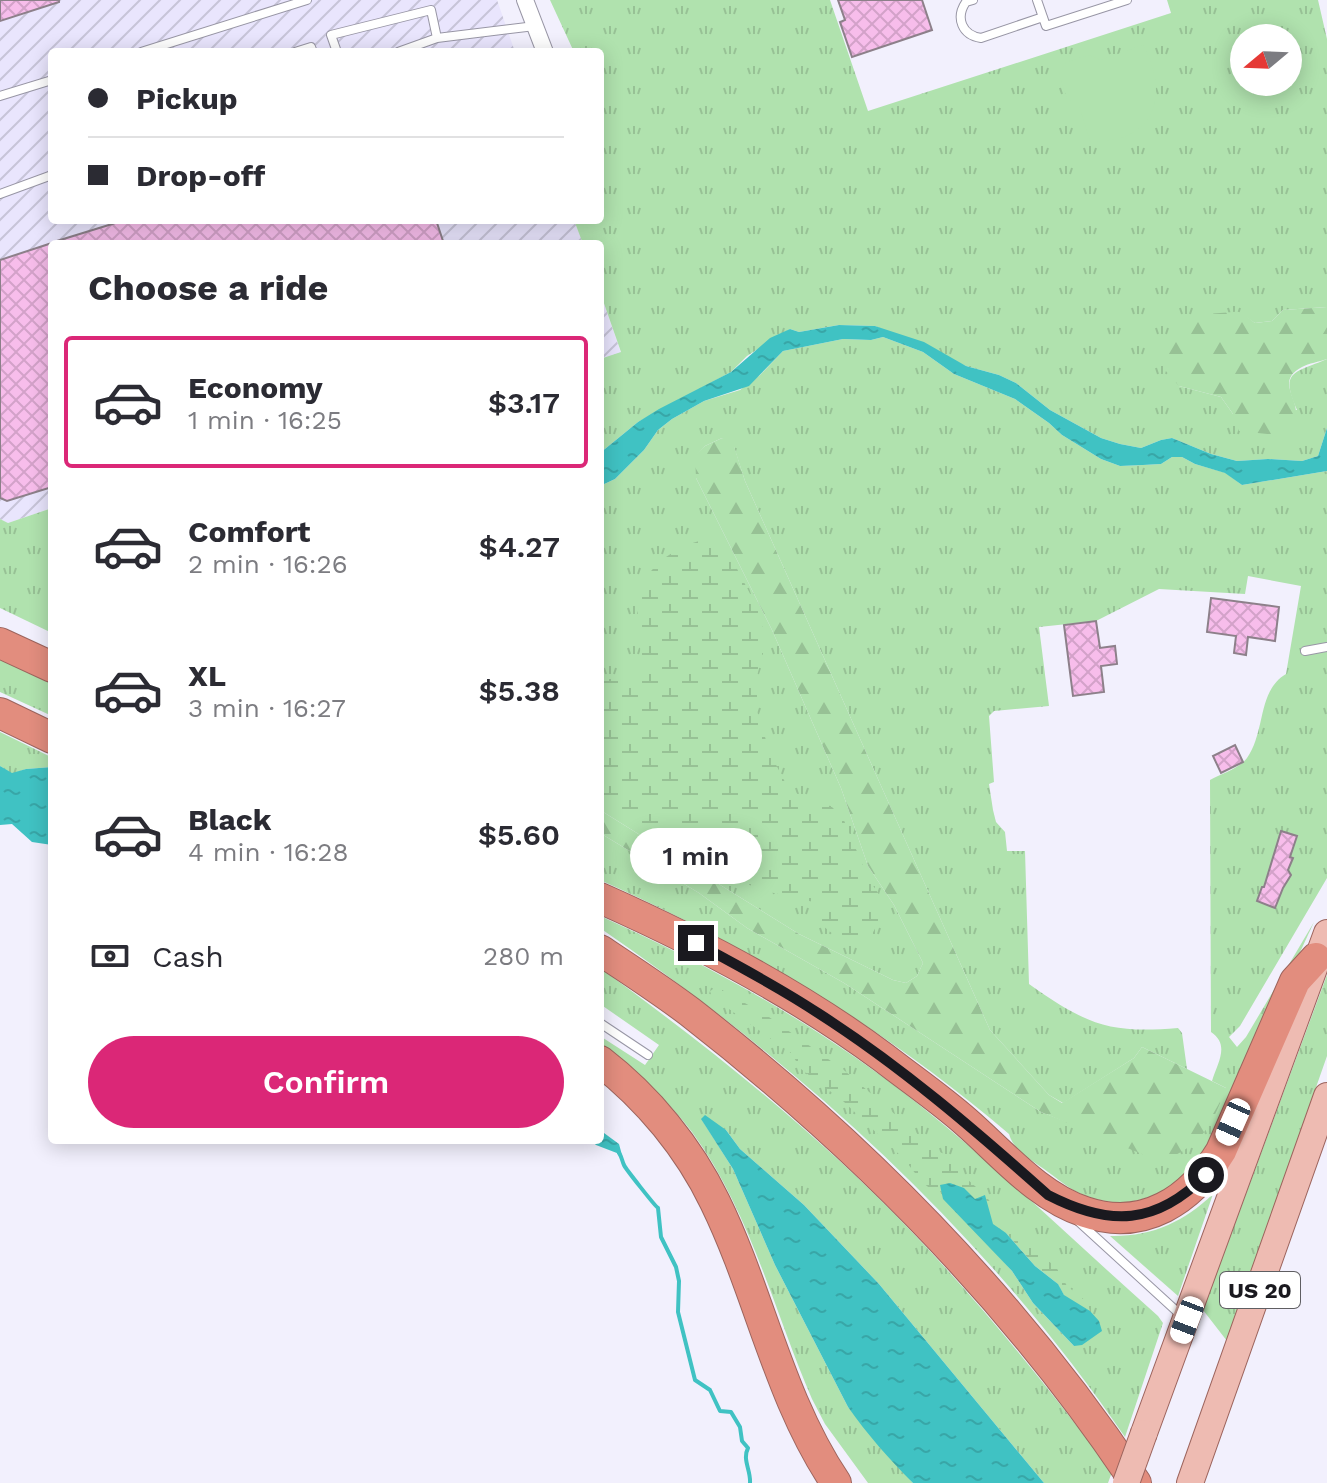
<!DOCTYPE html>
<meta charset="utf-8">
<style>
body{margin:0;font-family:"Work Sans",sans-serif;background:#f7f7f7;color:#2b2b33;height:100vh;display:flex;flex-direction:column;font-size:30px;white-space:nowrap}
*{box-sizing:border-box;margin:0}
p{font-size:26px;color:#7c7c81}
.icon{flex:none;width:44px;height:44px;fill:none;stroke:currentColor;stroke-width:2;stroke-linecap:round;stroke-linejoin:round}
.map{position:relative;flex:1;overflow:hidden}
.drawer{position:absolute;left:48px;top:240px;width:556px;height:904px;display:flex;flex-direction:column;background:#fff;border-radius:8px;box-shadow:0 4px 20px #0003}
.drawer>*{flex:none}
.banner{position:absolute;left:48px;top:48px;width:556px;height:176px;border-radius:8px;box-shadow:0 4px 20px #0003;display:grid;align-content:center;height:176px;padding:0 40px;background:#fff}
.needle{width:52px;rotate:251deg}
.controls{position:absolute;left:1230px;top:24px;display:grid;gap:16px}
.controls a{display:grid;place-items:center;width:72px;height:72px;border-radius:50%;background:#fff;box-shadow:0 4px 20px #0003;font-size:40px}
.end{position:absolute;width:36px;height:36px;margin:-18px;border:10px solid #1a191f;background:#fff;box-shadow:0 0 0 4px #fff}
.from{border-radius:50%}
.bubble{position:absolute;height:56px;border-radius:28px;background:#fff;box-shadow:0 4px 20px #0003;font-size:26px;font-weight:600;line-height:56px;text-align:center}
.car{position:absolute;width:24px;height:48px;margin:-24px -12px;border-radius:10px;box-shadow:0 0 6px 2px #0007;background:linear-gradient(#fff 24%,#345 0 40%,#fff 0 76%,#345 0 86%,#fff 0)}
.banner b{display:flex;align-items:center;gap:28px;height:76px;font-size:30px}
.banner b+b{border-top:2px solid #e1e1e2}
.banner i{width:20px;height:20px;background:#2b2b33}
ul{padding:0;list-style:none}
li{display:flex;align-items:center;gap:24px;height:132px;margin:0 16px 12px;padding:0 24px;border:4px solid transparent;border-radius:8px}
li div{flex:1}
li b{display:block;font-size:30px}
li em{font-style:normal;font-weight:600}
li.active{border-color:#db2777}
li>.icon{width:72px;height:72px;stroke-width:1.5}
h2{padding:0 40px;font-size:36px;line-height:96px}
.pay{display:flex;align-items:center;gap:20px;height:88px;padding:0 40px;font-size:30px}
.pay p{margin-inline-start:auto}
.button{display:flex;gap:16px;margin-top:auto;padding:16px 40px}
.button a{flex:1;height:92px;border-radius:48px;background:#db2777;color:#fff;font-size:32px;font-weight:600;line-height:92px;text-align:center}
.map>svg:first-child{display:block}
.industrial{fill:url(#industrial-furrows)}
.grass{fill:url(#grass-tufts);fill-rule:evenodd}
.forest{fill:url(#forest-firs)}
.wetland{fill:url(#wetland-marsh)}
.garden{fill:#b0e2ae}
.water{fill:url(#water-ripples)}
.lines{fill:none;stroke-linecap:round;stroke-linejoin:round}
.stream{stroke:#40c2c3;stroke-width:4}
.building{fill:url(#building-cross-hatch);stroke:#8d808a;stroke-width:2}
.service-casing{stroke:#9896a5;stroke-width:10}
.minor-casing{stroke:#9896a5;stroke-width:18}
.primary-casing{stroke:#9c645d;stroke-width:28}
.motorway-casing{stroke:#9c645d;stroke-width:32}
.service{stroke:#fff;stroke-width:8}
.minor{stroke:#fff;stroke-width:16}
.primary{stroke:#eebbb2;stroke-width:26}
.motorway{stroke:#e28d7e;stroke-width:30}
.primary-bridge-casing{stroke:#9c645d;stroke-width:28;stroke-linecap:butt}
.primary-bridge{stroke:#eebbb2;stroke-width:26}
.route{stroke:#1a191f;stroke-width:10}
.labels{text-anchor:middle;dominant-baseline:central;stroke-width:6;stroke-linejoin:round;paint-order:stroke}
.shield{fill:#fff;stroke:#5f5e62;stroke-width:2}
.shield-label{font-size:22px;font-weight:bold;fill:#1a191f}
</style>
<div class="map">
<svg width="1327" height="1483" viewBox="0 0 1327 1483">
<defs>
<pattern id="industrial-furrows" width="10" height="10" patternUnits="userSpaceOnUse" patternTransform="scale(2)"><rect width="10" height="10" fill="#e9e5fd"/><path d="M-1 1l2-2M0 10L10 0M9 11l2-2" fill="none" stroke="#c7c4d8"/></pattern>
<pattern id="grass-tufts" width="24" height="20" patternUnits="userSpaceOnUse" patternTransform="scale(2)"><rect width="24" height="20" fill="#b0e2ae"/><path d="M3 7l-1-3M5 7V3M7 7l1-3M15 17l-1-3M17 17v-4M19 17l1-3" fill="none" stroke="#97c195"/></pattern>
<pattern id="forest-firs" width="22" height="20" patternUnits="userSpaceOnUse" patternTransform="scale(2)"><rect width="22" height="20" fill="#b0e2ae"/><path d="M5 1l3.5 6h-7zM16 11l3.5 6h-7z" fill="#97c195"/></pattern>
<pattern id="wetland-marsh" width="20" height="14" patternUnits="userSpaceOnUse" patternTransform="scale(2)"><rect width="20" height="14" fill="#b0e2ae"/><path d="M1 5h8M5 5V1M11 12h8M15 12V8" fill="none" stroke="#97c195"/></pattern>
<pattern id="water-ripples" width="26" height="14" patternUnits="userSpaceOnUse" patternTransform="scale(2)"><rect width="26" height="14" fill="#40c2c3"/><path d="M2 4q2-2 4 0t4 0M15 11q2-2 4 0t4 0" fill="none" stroke="#38a6a7"/></pattern>
<pattern id="building-cross-hatch" width="8" height="8" patternUnits="userSpaceOnUse" patternTransform="scale(2)"><rect width="8" height="8" fill="#f7bdeb"/><path d="M0 0l8 8M0 8l8-8" fill="none" stroke="#d3a2c9"/></pattern>
</defs>
<rect width="100%" height="100%" fill="#f2f0fd"/>
<path class="industrial" d="M0 0H497L515 52H52V220H574L583 244H52V508L8 523 0 519Z
M600 292 621 353 600 359Z"/>
<path class="grass" d="M550 0H830L868 111 1171 13 1167 0H1318L1327 39V307L1283 310 1272 321 1255 323 1238 312 1179 386 1221 397 1233 414 1297 410C1279 370 1295 373 1327 359V428L1318 456 1302 461 1268 459 1237 461 1211 454 1172 438 1161 440 1141 448 1120 444 1101 438 1050 410 1016 383 999 375 966 366 875 326 839 325 799 332 790 329 747 356 731 372 638 422 600 453V359L621 352 600 292V244H583L574 220H600V52H574ZM1244 38H1288V82H1244Z
M883 337 923 352 954 374 1015 399 1049 423 1062 435 1101 459 1120 466 1143 465 1161 464 1172 457H1182L1195 464 1226 473 1242 485 1327 471V878L1240 1026 1229 1037 1237 1047 1246 1037 1314 922 1216 1133C1187 1185 1139 1220 1079 1193 1068 1188 1058 1179 1048 1172 1034 1161 1014 1152 1009 1134 886 1029 748 946 600 880V833L699 893 747 928 844 983 1041 1112 1093 1132 1226 1088 1212 1081C1218 1062 1230 1045 1211 1032L1210 780C1221 774 1240 768 1247 758 1266 731 1257 691 1286 674L1301 586 1248 576 1245 594 1159 589 1096 621 1039 627 1049 706 994 711 989 716 994 782 989 784 993 810 996 822 1005 832 1007 851H1025L1029 984C1086 1024 1108 1034 1178 1028L1182 1033 1187 1069 1142 1047 1134 1058 1063 1103 1049 1095 990 1030 745 481 734 447 722 438 705 446 696 455V478L772 630 841 788 868 866 894 905 923 963 917 976 906 983 893 980 799 934 600 810V486L615 479 644 450 658 430 672 419 704 401 740 390 760 375 783 351 843 339 871 340Z
M52 508V633L0 608V519L8 523Z
M0 659 52 684V716L0 692Z
M0 732 51 757 52 767 26 769 12 774 0 766Z
M600 916C712 966 821 1027 917 1103 1001 1170 1078 1245 1158 1316L1163 1323 1125 1437C984 1231 805 1069 600 928ZM971 1226 1006 1233 1058 1284 1064 1295 1074 1346 1033 1303 1012 1271Z
M600 968C710 1048 816 1132 910 1230 983 1306 1049 1388 1112 1472L1108 1483H1044L879 1284 804 1205 740 1149 726 1130 702 1120 733 1169 775 1265 848 1407 913 1483H868L825 1424 812 1399C774 1311 750 1211 692 1132 666 1098 634 1069 600 1043V1036L645 1065 659 1045 600 1004Z
M1327 975V1056L1227 1341 1203 1310Z
M1213 1194 1178 1296 1110 1236C1151 1237 1184 1222 1213 1194Z"/>
<path class="forest" d="M1327 307V359C1319 362 1309 363 1302 367 1277 380 1296 396 1296 412 1297 422 1292 428 1287 436L1239 431 1233 414 1221 397 1179 386 1165 370C1169 333 1181 315 1220 313 1226 313 1234 311 1239 312 1244 314 1251 320 1255 323L1272 321 1283 310Z
M722 438 729 440 734 446 745 481 990 1030 1049 1095 1062 1103 1134 1058 1142 1047 1226 1088C1211 1128 1201 1145 1161 1162L1041 1112 844 983 747 928 699 893 600 833V810L799 934 893 980 906 983 917 976 923 963 894 905 868 866 841 788 772 630 696 478 695 455 705 446Z"/>
<path class="wetland" d="M708 539 734 563 758 609 766 642 757 676V711L770 753 786 784 808 803 831 806 843 818 868 878 882 899 878 923 870 938 854 943 833 934 818 922V903L765 891 716 872 600 801V680L622 678 640 669C642 651 638 636 638 619 638 609 638 591 643 583 656 559 682 544 708 539Z
M717 987 769 1017 845 1071 937 1151 952 1157 958 1171 985 1195 998 1212 1058 1270 1067 1286 1087 1302 1090 1311 1064 1295 1058 1284 1035 1266 1006 1233 993 1224 985 1195 975 1199 964 1188 940 1191 943 1199 922 1182 904 1159 843 1101 801 1069 791 1053 712 997 710 991Z"/>
<path class="garden" d="M1143 45C1171 96 1154 145 1090 141L1079 105 1067 99 1059 74 1066 62 1089 55 1101 60Z"/>
<path class="water" d="M839 325 875 326 924 342 966 366 999 375 1016 383 1050 410 1101 438 1120 444 1141 448 1161 440 1172 438 1211 454 1237 461 1268 459 1302 461 1318 456 1327 428V471L1242 485 1225 473 1195 464 1182 457H1172L1161 464 1143 465 1120 466 1101 459 1062 435 1049 423 1015 399 954 374 923 352 883 337 871 340 843 339 783 351 749 386 704 401 672 419 658 430 644 450 615 479 600 486V453L638 422 659 409 731 372 770 338 790 329 799 332Z
M0 766 12 773 26 769 52 767V845L32 842 12 824 0 825Z
M705 1115 726 1130 740 1149 804 1205 879 1284 1044 1483H913C889 1459 867 1434 848 1407L775 1265 733 1169 701 1119Z
M600 1121 604 1125V1133L619 1144 622 1155 596 1145 591 1140H600Z
M950 1183 964 1188 975 1199 985 1195 993 1224 1006 1233 1035 1266 1058 1284 1064 1295 1090 1311 1099 1321 1102 1331 1082 1345 1074 1346 1033 1303 1012 1271 943 1199 940 1185Z"/>
<g class="lines">
<path class="stream" d="M619 1153C622 1157 622 1161 624 1165 625 1168 655 1206 658 1208L661 1237 676 1267 679 1281 678 1312 695 1380 710 1390 720 1411 731 1412 740 1427 742 1441 748 1448C742 1460 751 1470 750 1483"/>
</g>
<path class="building" d="M0 0H59V2L0 21Z
M838 0H922L932 30 852 57 840 22 845 20Z
M125 220H436L444 244H58L57 241Z
M52 243V487L7 501 0 498V260Z
M1211 598 1279 607 1275 641 1248 637 1246 655 1234 653 1236 636 1207 632Z
M1096 621 1100 648 1115 646 1117 664 1101 666 1104 692 1073 696 1064 625Z
M1235 745 1243 762 1221 773 1213 756Z
M1281 831 1297 836 1290 857 1293 858 1288 870 1291 875 1283 888 1275 908 1257 901 1262 887H1264Z"/>
<g class="lines">
<g class="service-casing">
<path id="service" d="M973 0 966 2C955 18 962 35 981 38L1043 17
M1037 0 1046 26 1127 0
M141 52 307 0
M295 52 311 47 313 52
M337 52 331 35 431 10 437 38
M398 52 437 38 535 26
M0 96 52 80
M0 194 52 175
M1305 651 1327 647
M600 1023 648 1055
M1078 1221 1183 1317"/>
</g>
<g class="minor-casing">
<path id="minor" d="M525 0 545 52"/>
</g>
<g class="primary-casing">
<path id="primary" d="M1144 1433 1327 933
M1190 1483 1327 1096"/>
</g>
<g class="motorway-casing">
<path id="motorway" d="M0 643 52 667
M0 713 52 738
M600 898C699 942 797 993 884 1058 911 1079 940 1099 965 1121 1002 1153 1038 1197 1085 1212 1144 1232 1191 1200 1221 1151L1295 981 1316 958
M600 950C630 970 661 990 690 1012 862 1146 1015 1301 1136 1483
M600 1061C648 1098 689 1148 715 1202 760 1294 778 1397 836 1483"/>
</g>
<use href="#service" class="service"/>
<use href="#minor" class="minor"/>
<use href="#primary" class="primary"/>
<use href="#motorway" class="motorway"/>
<g class="primary-bridge-casing">
<path id="primary-bridge" d="M1126 1483 1144 1433"/>
</g>
<use href="#primary-bridge" class="primary-bridge"/>
</g>
<g class="lines">
<path class="route" d="M696 943C737 965 779 987 818 1013 901 1066 975 1130 1048 1195 1110 1227 1156 1225 1206 1175"/>
</g>
<g class="labels">
<rect class="shield" x="1220" y="1272" width="80" height="36" rx="6"/>
<g class="shield-label">
<text x="1260" y="1290">US 20</text>
</g>
</g>
</svg>
<div class="controls">
<a><svg class="needle" viewBox="-14 -14 28 28"><path d="M0-13l5 13h-10z" fill="#e53935"/><path d="M0 13l5-13h-10z" fill="#7c7c81"/></svg></a>
</div>
<i class="end from" style="left:1206px;top:1175px"></i>
<i class="end" style="left:696px;top:943px"></i>
<div class="bubble" style="left:630px;top:828px;width:132px">1 min</div>
<i class="car" style="left:1233px;top:1122px;rotate:204deg"></i>
<i class="car" style="left:1187px;top:1320px;rotate:201deg"></i>
<div class="banner">
<b><i class="from"></i>Pickup</b>
<b><i></i>Drop-off</b>
</div>
<section class="drawer">
<h2>Choose a ride</h2>
<ul>
<li class="active"><svg class="icon" aria-label="car" viewBox="0 0 24 24"><path d="M5 17H2v-5l4-1 3-4h7l3 4 3 1v5h-3M9 17h6M6 11h13"/><circle cx="7" cy="17" r="2"/><circle cx="17" cy="17" r="2"/></svg><div><b>Economy</b><p>1 min · 16:25</p></div><em>$3.17</em></li>
<li><svg class="icon" aria-label="car" viewBox="0 0 24 24"><path d="M5 17H2v-5l4-1 3-4h7l3 4 3 1v5h-3M9 17h6M6 11h13"/><circle cx="7" cy="17" r="2"/><circle cx="17" cy="17" r="2"/></svg><div><b>Comfort</b><p>2 min · 16:26</p></div><em>$4.27</em></li>
<li><svg class="icon" aria-label="car" viewBox="0 0 24 24"><path d="M5 17H2v-5l4-1 3-4h7l3 4 3 1v5h-3M9 17h6M6 11h13"/><circle cx="7" cy="17" r="2"/><circle cx="17" cy="17" r="2"/></svg><div><b>XL</b><p>3 min · 16:27</p></div><em>$5.38</em></li>
<li><svg class="icon" aria-label="car" viewBox="0 0 24 24"><path d="M5 17H2v-5l4-1 3-4h7l3 4 3 1v5h-3M9 17h6M6 11h13"/><circle cx="7" cy="17" r="2"/><circle cx="17" cy="17" r="2"/></svg><div><b>Black</b><p>4 min · 16:28</p></div><em>$5.60</em></li>
</ul>
<div class="pay"><svg class="icon" aria-label="cash" viewBox="0 0 24 24"><path d="M3 7h18v10H3z"/><circle cx="12" cy="12" r="2"/></svg>Cash<p>280 m</p></div>
<div class="button"><a>Confirm</a></div>
</section>
</div>
